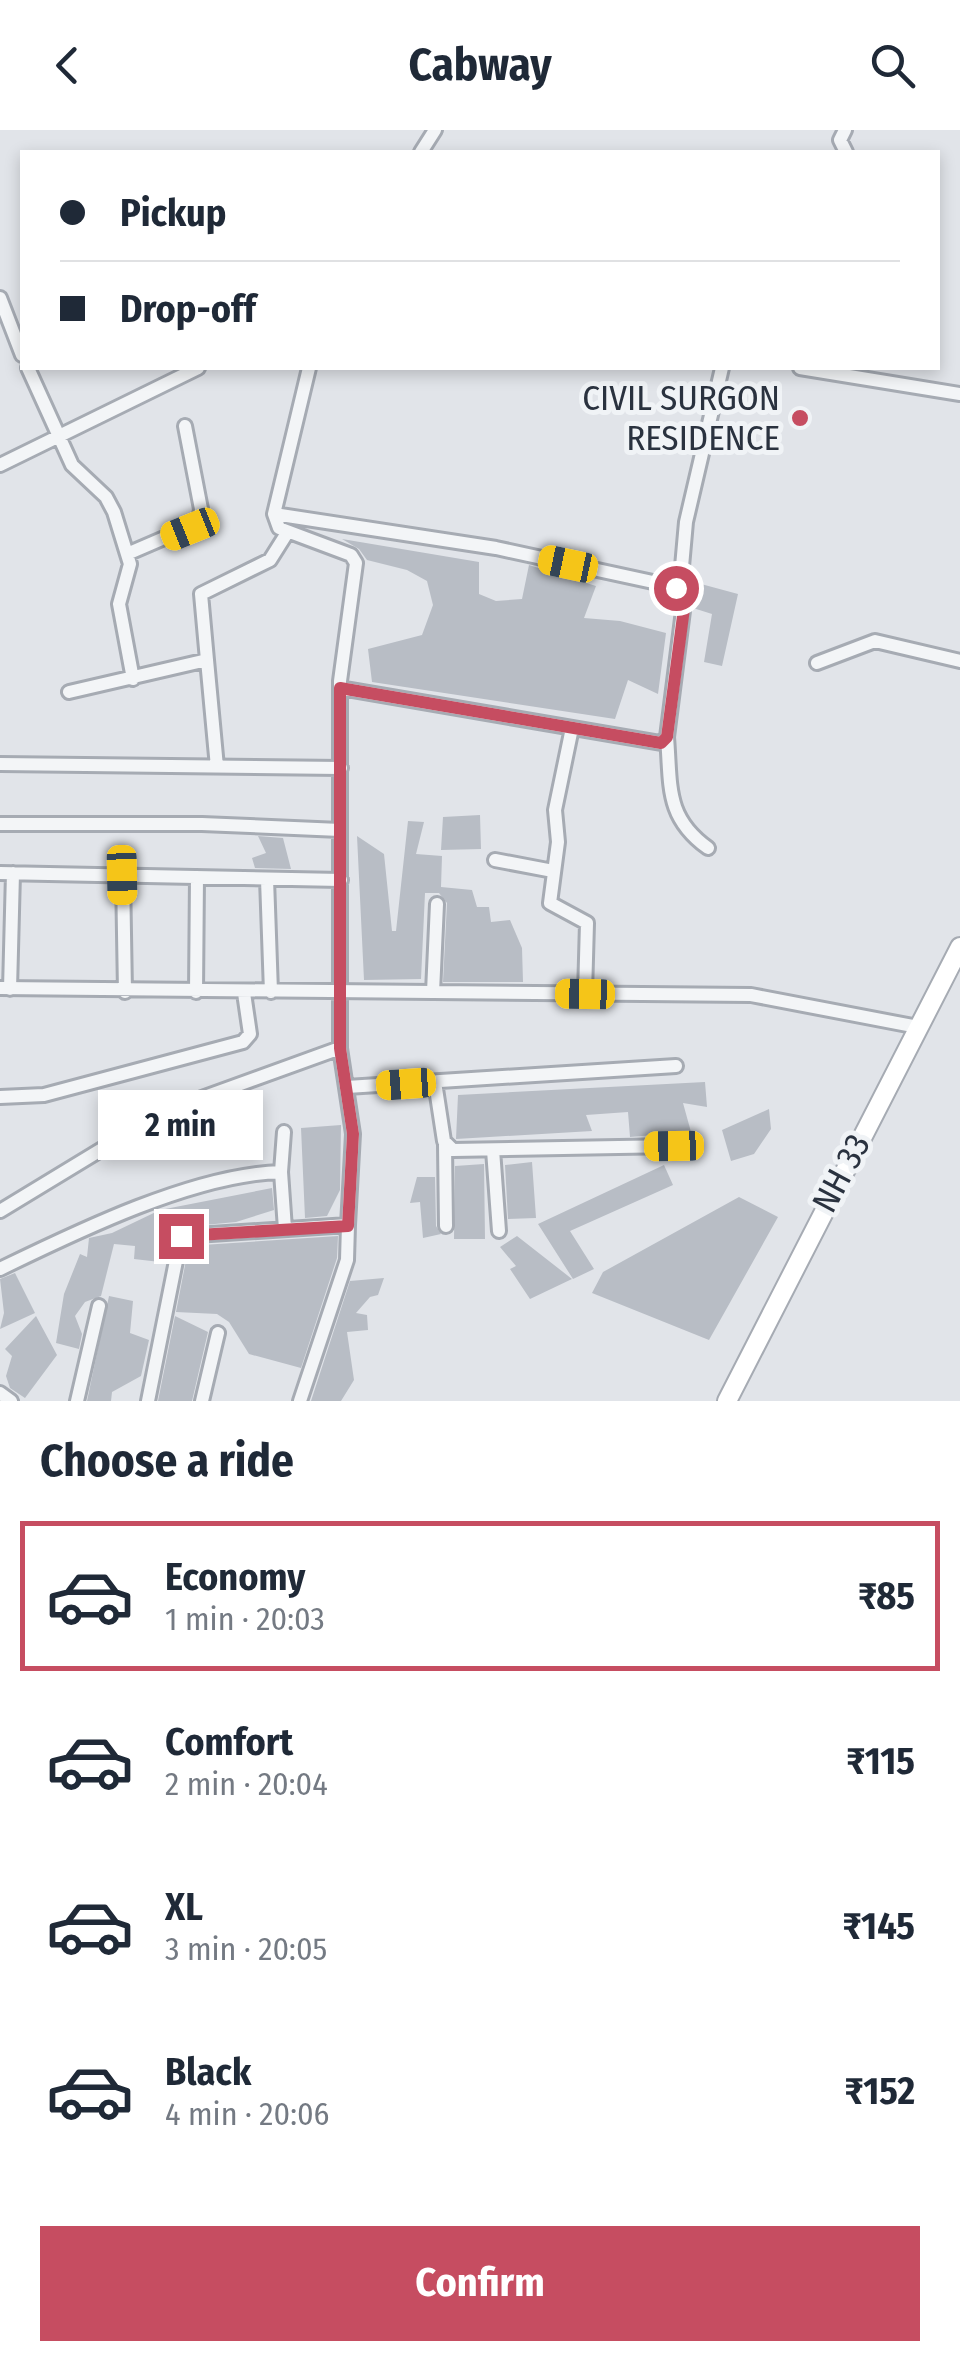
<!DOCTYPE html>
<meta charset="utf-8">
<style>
body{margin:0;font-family:"Fira Sans Condensed",sans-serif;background:#f6f6f7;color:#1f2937;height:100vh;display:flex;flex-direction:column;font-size:38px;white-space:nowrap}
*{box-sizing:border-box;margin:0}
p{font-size:32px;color:#747a83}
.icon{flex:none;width:55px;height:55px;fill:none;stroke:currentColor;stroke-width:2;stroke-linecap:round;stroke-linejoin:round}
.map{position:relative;height:1271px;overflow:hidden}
.panel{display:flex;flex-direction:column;background:#fff;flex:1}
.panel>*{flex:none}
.banner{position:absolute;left:20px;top:20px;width:920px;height:220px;border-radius:0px;box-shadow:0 5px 15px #0003;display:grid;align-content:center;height:220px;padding:0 40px;background:#fff}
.end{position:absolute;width:45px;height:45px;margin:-22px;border:12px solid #c64d61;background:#fff;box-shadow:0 0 0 5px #fff}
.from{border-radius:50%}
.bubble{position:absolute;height:70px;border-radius:0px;background:#fff;box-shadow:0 5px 15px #0003;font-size:32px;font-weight:700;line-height:70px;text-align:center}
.car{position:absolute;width:30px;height:60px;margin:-30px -15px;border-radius:12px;box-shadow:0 0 8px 2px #0007;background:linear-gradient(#f5c518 24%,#345 0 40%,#f5c518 0 76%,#345 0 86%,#f5c518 0)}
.banner b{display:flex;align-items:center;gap:35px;height:95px;font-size:38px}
.banner b+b{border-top:2px solid #e0e1e3}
.banner i{width:25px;height:25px;background:#1f2937}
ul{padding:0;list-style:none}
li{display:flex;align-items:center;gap:30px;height:150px;margin:0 20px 15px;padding:0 20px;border:5px solid transparent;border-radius:0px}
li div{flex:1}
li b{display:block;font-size:38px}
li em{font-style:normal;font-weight:700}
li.on{border-color:#c64d61}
li>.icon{width:90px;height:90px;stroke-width:1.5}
h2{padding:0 40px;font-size:45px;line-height:120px}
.primary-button{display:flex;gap:20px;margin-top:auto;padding:20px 40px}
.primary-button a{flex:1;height:115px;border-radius:0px;background:#c64d61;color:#fff;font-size:40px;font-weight:700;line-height:115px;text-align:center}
header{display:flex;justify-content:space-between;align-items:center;height:130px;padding:0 40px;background:#fff;font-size:45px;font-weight:700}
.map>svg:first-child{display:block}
.building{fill:#b8bdc5}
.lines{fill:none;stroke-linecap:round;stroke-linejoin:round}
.street-casing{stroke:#a6abb3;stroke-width:18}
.secondary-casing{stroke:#a6abb3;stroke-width:22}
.street{stroke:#f3f5f7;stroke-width:12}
.secondary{stroke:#fff;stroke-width:18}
.route{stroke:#c64d61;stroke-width:12}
.poi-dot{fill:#c64d61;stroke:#f0f3f6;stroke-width:4}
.labels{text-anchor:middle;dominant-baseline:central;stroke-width:10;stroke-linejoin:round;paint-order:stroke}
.poi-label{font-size:35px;fill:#2a323f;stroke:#f0f3f6;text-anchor:end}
.street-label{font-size:35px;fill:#2a323f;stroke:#f0f3f6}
</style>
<header><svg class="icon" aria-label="back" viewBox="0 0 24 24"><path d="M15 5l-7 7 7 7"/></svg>Cabway<svg class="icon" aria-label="search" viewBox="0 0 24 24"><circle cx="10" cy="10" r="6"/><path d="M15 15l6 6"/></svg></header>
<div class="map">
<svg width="960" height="1271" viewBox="0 0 960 1271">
<rect width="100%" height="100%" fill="#e1e4e9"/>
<path class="building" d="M342 409 479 432V464L496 471 522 469 529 435 596 456 584 488 620 491 666 503 658 564 628 550 615 589 372 552 368 519 422 505 433 475 427 451 407 440 367 430 359 419Z
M701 454 738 464 722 536 704 532 712 484 693 478Z
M480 685 481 719 441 720 443 687Z
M408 691 424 692 416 724 442 726 441 757 472 760 477 777H489L491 792 510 790 522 818 523 852H443L447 773 439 763H425L421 849 364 850 357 706 384 724 392 801H396Z
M258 706 283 708 291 739 255 738 252 728 266 723Z
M705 952 707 977 683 973 691 1002 630 1007 628 982 586 985 592 1001 456 1009 458 965Z
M769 979 771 999 754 1024 731 1031 722 1000Z
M341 995 340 1060 327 1086 305 1088 301 998Z
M532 1032 536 1088 508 1089 505 1035Z
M484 1034 485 1109H454L455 1036Z
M664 1035 673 1055 570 1101 594 1139 573 1149 538 1094Z
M417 1047H435L436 1096 441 1104 423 1108 420 1072 410 1073Z
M272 1058 274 1080 236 1092 162 1099 160 1132 134 1129 135 1116 114 1114 101 1166 85 1172 75 1186 82 1204 79 1219 56 1213 64 1164 80 1124 87 1127 89 1108 112 1103 160 1080Z
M739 1067 778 1087 709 1210 592 1163 603 1142Z
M338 1106 337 1128 301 1238 249 1224 229 1192 217 1184 176 1182 187 1125 196 1124 202 1115Z
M517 1106 572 1149 530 1169 510 1139 516 1136 500 1117Z
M15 1143 35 1183 0 1199 4 1183 0 1149Z
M384 1148 378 1165 370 1167 356 1183 367 1185 368 1200 347 1202 354 1250 341 1271H311L350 1151Z
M109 1166 133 1171 130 1203 149 1210 141 1246 112 1262 111 1271H87Z
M36 1186 57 1225 25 1268 10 1258 6 1246 12 1226 5 1219Z
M175 1186 208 1202 192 1271H158Z"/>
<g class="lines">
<g class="street-casing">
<path id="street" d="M845 0 840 10 846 22
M421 22 435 0
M0 168 22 225
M28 238 72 335 106 367 114 382 130 434 119 474 133 549
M800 238 960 264
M0 335 198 238
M274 384 496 418 676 457 685 465 667 607 661 613 340 558
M127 424 199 393 201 379 185 296
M680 459 686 392 722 238
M207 530 217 637
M817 533 875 511 960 531
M69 562 207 530 201 464 270 430 287 403
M572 598 555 680 558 712 550 773 587 793 585 864
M667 607C671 656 665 687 708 718
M0 634 341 638
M0 694H202L340 700
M495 730 553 741
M0 743 341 750
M123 745 125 862
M267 749 271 862
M0 858 751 865 918 897
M10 859 13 743
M196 862 197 747
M433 862 437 774
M435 952 444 1011 453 1020 674 1016
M347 957 676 936
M0 967 44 965 243 912 250 904 244 863
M445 1015 446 1096
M493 1020 499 1101
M281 1042 284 1002
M0 1081 140 996 202 968 340 918
M0 1139C78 1101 195 1044 281 1042L285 1099
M0 1263 11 1271
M77 1271 99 1176
M148 1271 181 1106 348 1095 353 1004 340 918V551L356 433 351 425 279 398 274 384 309 238
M202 1271 218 1203
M300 1271 347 1130 348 1095"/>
</g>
<g class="secondary-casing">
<path id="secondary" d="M727 1271 960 817"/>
</g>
<use href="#street" class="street"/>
<use href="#secondary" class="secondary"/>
</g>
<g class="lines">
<path class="route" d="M181 1106 348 1096 353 1004 340 918V558L661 613 667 607 685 471 676 458"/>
</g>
<circle class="poi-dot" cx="800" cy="288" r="10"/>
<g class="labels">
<g class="poi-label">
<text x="780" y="268">CIVIL SURGON<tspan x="780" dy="40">RESIDENCE</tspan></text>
</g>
<g class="street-label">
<text transform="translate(841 1043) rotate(-62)">NH 33</text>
</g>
</g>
</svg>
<i class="end from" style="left:676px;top:458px"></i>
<i class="end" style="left:181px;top:1106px"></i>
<div class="bubble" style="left:98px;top:960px;width:165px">2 min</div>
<i class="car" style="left:190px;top:399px;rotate:248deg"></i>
<i class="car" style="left:568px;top:434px;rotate:282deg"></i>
<i class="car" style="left:122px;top:745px;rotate:179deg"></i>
<i class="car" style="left:585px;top:864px;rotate:271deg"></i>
<i class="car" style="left:406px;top:954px;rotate:266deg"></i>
<i class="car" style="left:674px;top:1016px;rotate:269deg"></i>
<div class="banner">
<b><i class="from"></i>Pickup</b>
<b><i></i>Drop-off</b>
</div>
</div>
<section class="panel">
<h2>Choose a ride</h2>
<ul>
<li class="on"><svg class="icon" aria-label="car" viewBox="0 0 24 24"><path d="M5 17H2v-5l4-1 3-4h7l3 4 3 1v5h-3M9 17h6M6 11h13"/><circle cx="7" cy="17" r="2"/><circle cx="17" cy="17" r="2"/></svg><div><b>Economy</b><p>1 min · 20:03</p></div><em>₹85</em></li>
<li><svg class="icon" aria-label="car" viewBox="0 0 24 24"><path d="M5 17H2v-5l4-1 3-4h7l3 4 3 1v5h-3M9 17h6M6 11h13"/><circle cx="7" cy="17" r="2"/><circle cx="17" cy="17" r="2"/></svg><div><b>Comfort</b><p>2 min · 20:04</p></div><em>₹115</em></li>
<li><svg class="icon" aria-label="car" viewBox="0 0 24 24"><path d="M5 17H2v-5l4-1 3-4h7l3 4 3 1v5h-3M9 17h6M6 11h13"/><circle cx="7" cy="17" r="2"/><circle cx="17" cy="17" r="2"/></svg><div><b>XL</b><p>3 min · 20:05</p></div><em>₹145</em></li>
<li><svg class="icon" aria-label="car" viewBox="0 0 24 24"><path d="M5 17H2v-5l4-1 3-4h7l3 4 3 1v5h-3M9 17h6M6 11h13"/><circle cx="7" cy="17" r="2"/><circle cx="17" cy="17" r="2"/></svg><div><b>Black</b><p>4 min · 20:06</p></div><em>₹152</em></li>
</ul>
<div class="primary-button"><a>Confirm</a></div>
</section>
